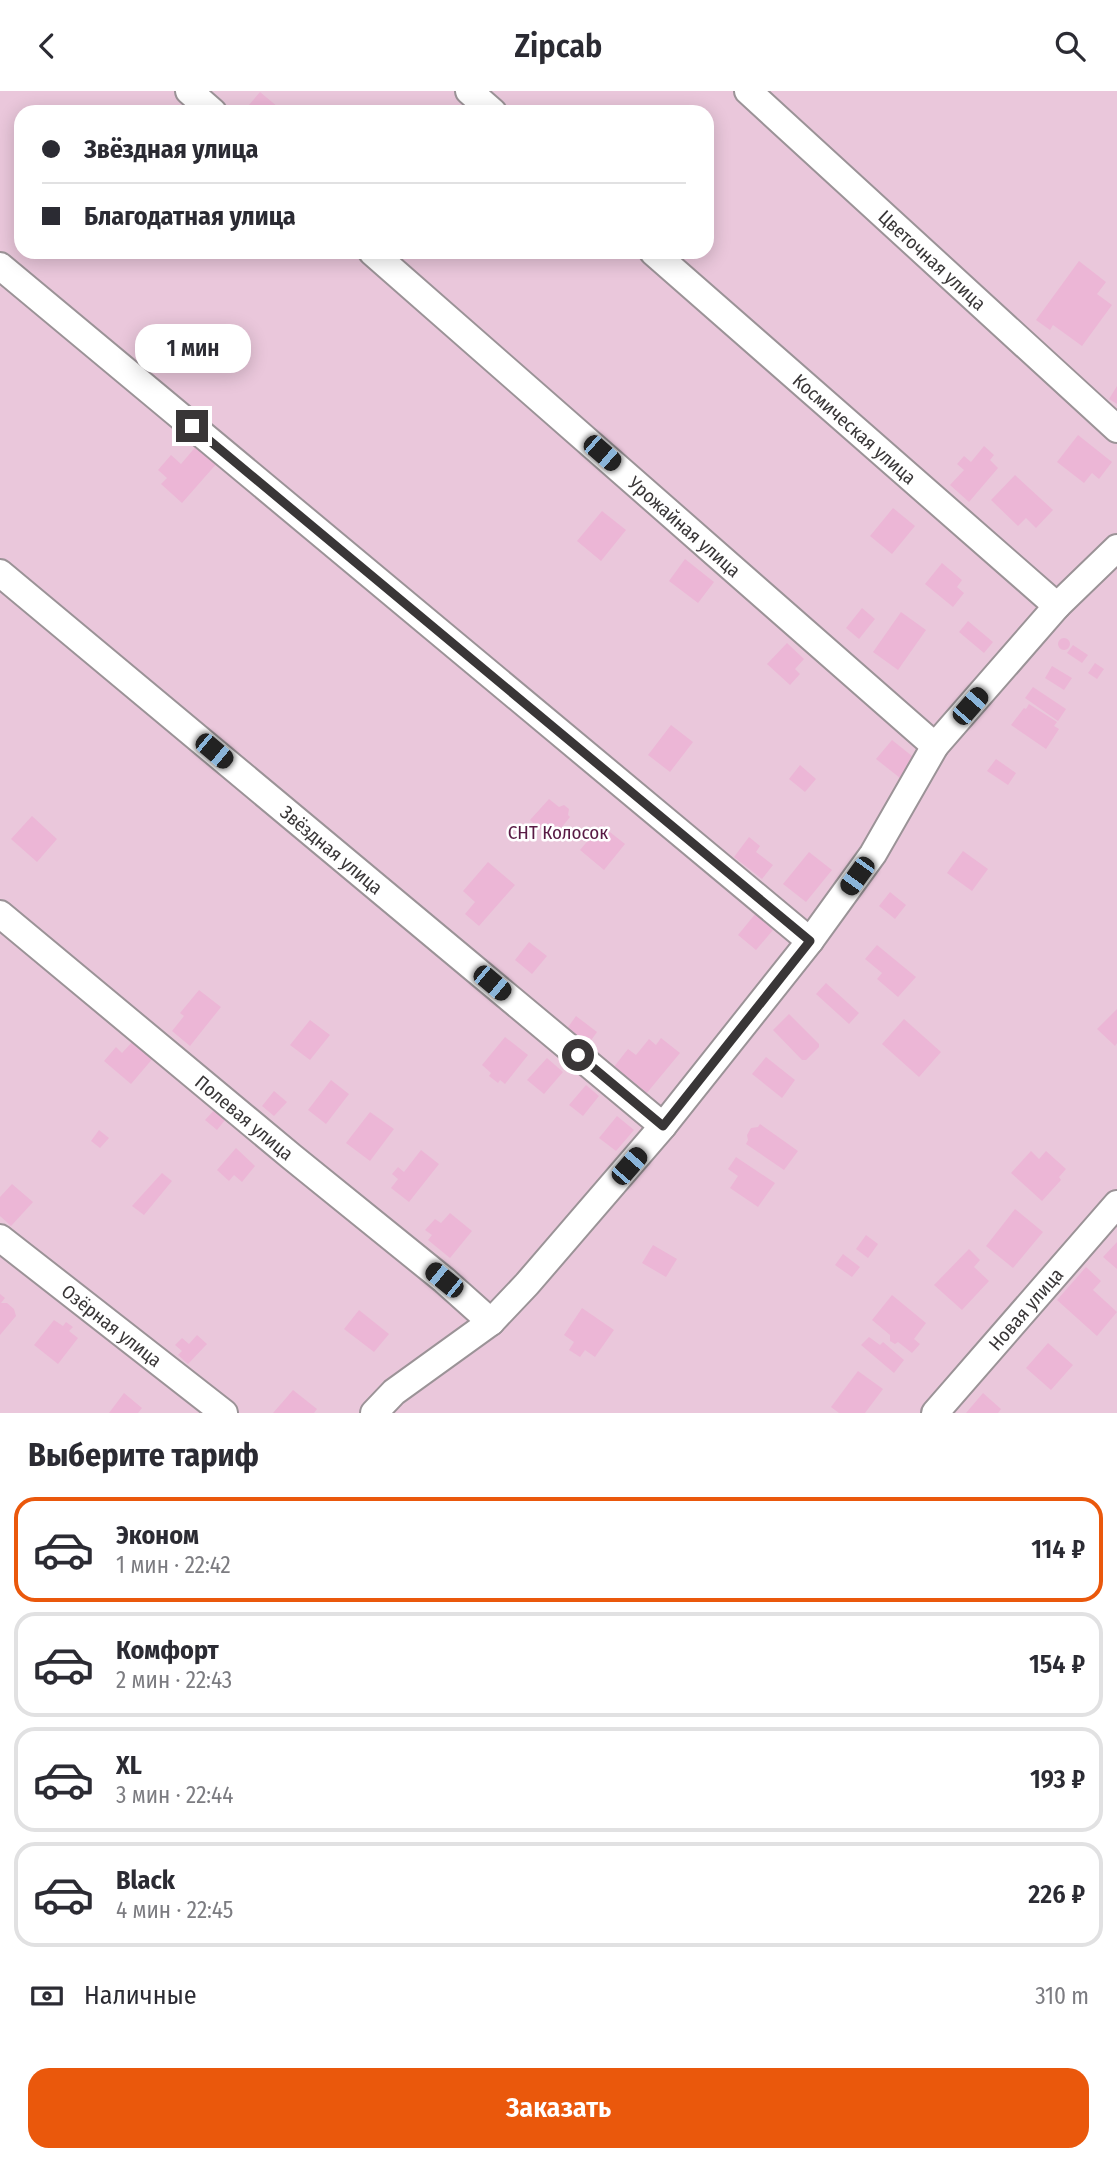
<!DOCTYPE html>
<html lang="ru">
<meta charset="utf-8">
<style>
body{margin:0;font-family:"Fira Sans Condensed",sans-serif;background:#f7f7f7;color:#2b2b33;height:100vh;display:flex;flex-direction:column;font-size:26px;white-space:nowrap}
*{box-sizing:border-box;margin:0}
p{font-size:23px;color:#7c7c81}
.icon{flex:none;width:38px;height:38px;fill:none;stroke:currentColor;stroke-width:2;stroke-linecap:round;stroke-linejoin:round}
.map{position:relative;height:1322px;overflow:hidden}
.side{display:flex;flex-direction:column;background:#fff;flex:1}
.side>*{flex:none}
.hud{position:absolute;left:14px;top:14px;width:700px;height:154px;border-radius:21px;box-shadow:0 4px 18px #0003;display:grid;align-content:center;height:154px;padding:0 28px;background:#fff}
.end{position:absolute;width:32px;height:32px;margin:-16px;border:9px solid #393637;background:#fff;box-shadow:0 0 0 4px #fff}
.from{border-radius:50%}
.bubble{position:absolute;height:49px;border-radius:21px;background:#fff;box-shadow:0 4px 18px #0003;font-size:23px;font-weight:600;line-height:49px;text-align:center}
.car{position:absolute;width:21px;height:42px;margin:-21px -10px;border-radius:9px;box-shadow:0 0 5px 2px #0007;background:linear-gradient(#222 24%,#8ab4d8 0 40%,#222 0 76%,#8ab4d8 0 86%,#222 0)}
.hud b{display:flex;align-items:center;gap:24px;height:66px;font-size:26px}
.hud b+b{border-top:2px solid #e1e1e2}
.hud i{width:18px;height:18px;background:#2b2b33}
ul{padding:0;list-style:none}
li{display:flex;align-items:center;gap:21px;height:105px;margin:0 14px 10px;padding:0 14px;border:4px solid #e1e1e2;border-radius:21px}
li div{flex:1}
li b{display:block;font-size:26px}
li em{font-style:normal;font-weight:600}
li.selected{border-color:#ea580c}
li>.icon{width:63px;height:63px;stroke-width:1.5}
h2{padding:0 28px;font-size:32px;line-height:84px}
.pay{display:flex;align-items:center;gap:18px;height:77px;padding:0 28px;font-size:26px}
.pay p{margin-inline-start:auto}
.primary-button{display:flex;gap:14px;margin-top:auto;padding:14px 28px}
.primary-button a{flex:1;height:80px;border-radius:21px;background:#ea580c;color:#fff;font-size:28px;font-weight:600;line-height:80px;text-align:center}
header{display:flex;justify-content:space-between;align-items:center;height:91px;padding:0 28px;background:#fff;font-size:32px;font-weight:600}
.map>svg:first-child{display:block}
.green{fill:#eac7db;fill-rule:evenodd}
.building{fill:#ecb6d6}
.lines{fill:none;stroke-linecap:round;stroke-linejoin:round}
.minor-casing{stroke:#9b9397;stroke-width:30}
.minor{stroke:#fff;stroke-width:26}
.route{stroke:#393637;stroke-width:9}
.labels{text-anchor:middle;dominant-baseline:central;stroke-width:5;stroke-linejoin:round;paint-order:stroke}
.street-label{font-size:19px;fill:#393637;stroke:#fff}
.park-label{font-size:19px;fill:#591b45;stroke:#fff}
</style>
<header><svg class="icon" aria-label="back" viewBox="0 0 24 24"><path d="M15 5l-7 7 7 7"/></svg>Zipcab<svg class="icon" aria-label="search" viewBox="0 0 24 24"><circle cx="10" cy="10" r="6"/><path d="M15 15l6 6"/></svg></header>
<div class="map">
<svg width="1117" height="1322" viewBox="0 0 1117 1322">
<rect width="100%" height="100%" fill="#e9e0e5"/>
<path class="green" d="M0 0H1117V1322H0ZM21 21H707V161H21Z"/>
<path class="building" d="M260 1 284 21H243Z
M1079 170 1106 191 1097 203 1112 214 1082 255 1053 234 1050 239 1036 229Z
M1117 295V313L1109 308Z
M1078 344 1112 371 1099 388 1092 382 1084 392 1057 371Z
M198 353 218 371 182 412 161 393 167 387 158 379 171 364 181 373Z
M984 355 994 364 990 369 998 377 969 411 950 394 964 379 957 373 964 365 971 371Z
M1015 384 1053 419 1036 437 1026 427 1018 435 991 409Z
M893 417 915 435 892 463 870 445Z
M602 420 626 439 601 470 577 450Z
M685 468 714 491 698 512 669 490Z
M942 472 962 489 957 496 964 502 953 516 925 493Z
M862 517 875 528 859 548 846 537Z
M901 521 926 539 898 579 873 561Z
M968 530 993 551 984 562 959 541Z
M1058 553a6 6 0 1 1 12 0a6 6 0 1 1-12 0Z
M787 552 804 568 795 578 800 583 790 594 767 573Z
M1073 554 1088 564 1082 572 1067 562Z
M1095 572 1104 578 1097 588 1088 582Z
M1052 575 1072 587 1064 599 1045 587Z
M1033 596 1066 618 1058 630 1025 607Z
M1029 613 1057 631 1054 635 1059 638 1046 658 1011 634 1024 617 1026 618Z
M671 634 693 651 670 681 648 664Z
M892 649 912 665 900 687 876 668Z
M996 668 1016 682 1008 694 987 680Z
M800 674 816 688 805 701 789 688Z
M549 708 559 716 564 714 569 718 568 724 570 726 552 748 530 729Z
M32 725 57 748 37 771 11 748Z
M601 734 625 753 604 779 580 759Z
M749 746 760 755 756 761 773 774 762 788 734 766Z
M963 760 988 778 972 800 947 782Z
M809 761 832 779 806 811 783 793Z
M488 771 515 794 479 835 465 823 475 811 463 800Z
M890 801 906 814 895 828 879 815Z
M756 822 773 839 756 859 738 844Z
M529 851 547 865 532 883 515 869Z
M877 854 916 886 898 906 877 888 882 882 865 868Z
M826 892 859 922 849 933 816 903Z
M199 899 221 916 190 955 172 940 184 925 180 922Z
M1117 918V952L1115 955 1097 938Z
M789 923 819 953V956L806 969H802L773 939Z
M576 925 597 941 587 955 566 939Z
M904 928 941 961 919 986 882 953Z
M310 929 330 944 310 969 290 954Z
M505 946 528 964 505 993 500 989 498 992 489 985 491 982 482 974Z
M661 947 680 962 646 1003 613 977 628 958 636 964 649 948 656 954Z
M134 949 154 966 131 993 104 970 116 956 122 962Z
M766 966 795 989 782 1007 752 983Z
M547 967 563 981 544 1003 527 989Z
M331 989 349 1003 326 1033 308 1019Z
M586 994 599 1005 583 1025 569 1014Z
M274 1000 287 1011 274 1025 262 1015Z
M218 1015 229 1024 217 1039 205 1029Z
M370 1021 394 1038 370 1070 346 1052Z
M617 1025 634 1039 616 1060 599 1047Z
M760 1033 798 1060 784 1079 746 1053 748 1049 747 1044 751 1037 758 1036Z
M99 1039 109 1047 100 1057 91 1050Z
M236 1057 255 1075 242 1091 234 1084 229 1090 217 1079Z
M421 1059 439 1073 409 1111 391 1097 398 1088 392 1083 398 1076 404 1081Z
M1031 1060 1039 1068 1046 1060 1066 1078 1059 1086 1061 1089 1042 1110 1011 1082Z
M736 1066 775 1092 758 1116 730 1097 738 1085 728 1078Z
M162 1082 172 1090 144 1124 132 1115Z
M12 1093 33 1111 11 1135 0 1125V1106Z
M1015 1118 1043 1141 1013 1177 986 1155Z
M450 1122 472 1140 450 1167 428 1149 432 1144 425 1139 435 1128 441 1132Z
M866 1144 878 1153 868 1167 856 1158Z
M1117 1151V1178L1103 1166Z
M653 1154 677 1168 666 1186 642 1172Z
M969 1158 980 1169 974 1176 989 1190 962 1219 934 1194Z
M843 1163 860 1176 852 1186 835 1174Z
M1086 1176 1101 1190 1093 1199 1117 1221 1097 1245 1057 1209Z
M0 1203 5 1207 1 1212H7L14 1218 16 1225 0 1244Z
M892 1204 926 1232 914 1248 920 1253 912 1262 898 1251 895 1253 890 1250V1244L872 1229Z
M582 1217 614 1239 595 1266 585 1259 580 1266 569 1259 574 1251 564 1244Z
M359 1219 389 1243 374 1261 344 1238Z
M54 1229 63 1235 66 1231 73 1236 69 1240 78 1247 58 1273 34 1254Z
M197 1244 207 1253 188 1273 178 1264 182 1260 175 1254 182 1247 189 1253Z
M869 1246 880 1254 883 1251 904 1269 894 1282 861 1254Z
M1048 1252 1073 1274 1051 1299 1026 1277Z
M858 1280 883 1298 865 1322H839L831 1316Z
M293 1299 317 1318 314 1322H273Z
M124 1302 142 1317 138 1322H109Z
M983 1302 1001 1318 998 1322H966Z"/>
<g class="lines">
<g class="minor-casing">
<g id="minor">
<path d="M189 0 213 21"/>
<path d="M469 0 493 21"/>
<path id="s1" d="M748 0 1117 338"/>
<path id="s2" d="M372 161 935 655"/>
<path id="s3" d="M653 161 1057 515"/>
<path d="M0 175 810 850"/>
<path id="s4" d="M0 482 663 1035"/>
<path id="s5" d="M0 823 292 1066 444 1189 491 1231"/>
<path id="s6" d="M0 1147 224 1322"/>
<path d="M374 1322 394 1301 491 1231 527 1193 663 1035 810 850 873 763 935 655 1057 515 1117 457"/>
<path id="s7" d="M935 1322 1117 1113"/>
</g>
</g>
<use href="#minor" class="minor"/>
</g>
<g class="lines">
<path class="route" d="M192 335 810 850 663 1035 578 964"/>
</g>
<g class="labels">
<g class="street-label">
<text stroke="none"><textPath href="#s1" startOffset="250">Цветочная улица</textPath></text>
<text stroke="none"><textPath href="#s3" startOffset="268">Космическая улица</textPath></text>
<text stroke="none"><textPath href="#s2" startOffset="416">Урожайная улица</textPath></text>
<text stroke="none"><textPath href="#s4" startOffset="432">Звёздная улица</textPath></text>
<text stroke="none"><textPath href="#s5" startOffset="318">Полевая улица</textPath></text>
<text stroke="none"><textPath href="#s7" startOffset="138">Новая улица</textPath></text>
<text stroke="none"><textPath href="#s6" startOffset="142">Озёрная улица</textPath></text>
</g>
<g class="park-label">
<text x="558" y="741">СНТ Колосок</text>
</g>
</g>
</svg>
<i class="end from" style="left:578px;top:964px"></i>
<i class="end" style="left:192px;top:335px"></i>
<div class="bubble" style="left:135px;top:233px;width:116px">1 мин</div>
<i class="car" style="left:602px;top:362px;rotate:131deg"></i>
<i class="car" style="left:970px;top:615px;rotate:41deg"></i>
<i class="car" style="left:214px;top:660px;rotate:130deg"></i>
<i class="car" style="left:857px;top:785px;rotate:216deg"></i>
<i class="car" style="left:492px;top:892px;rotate:130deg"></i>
<i class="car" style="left:629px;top:1075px;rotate:41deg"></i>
<i class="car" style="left:444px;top:1189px;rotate:309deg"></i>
<div class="hud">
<b><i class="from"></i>Звёздная улица</b>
<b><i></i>Благодатная улица</b>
</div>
</div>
<section class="side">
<h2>Выберите тариф</h2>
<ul>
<li class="selected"><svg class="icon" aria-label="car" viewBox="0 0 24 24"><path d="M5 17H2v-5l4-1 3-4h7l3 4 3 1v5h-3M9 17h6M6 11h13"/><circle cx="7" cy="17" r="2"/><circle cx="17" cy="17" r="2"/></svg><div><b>Эконом</b><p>1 мин · 22:42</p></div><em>114 ₽</em></li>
<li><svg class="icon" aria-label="car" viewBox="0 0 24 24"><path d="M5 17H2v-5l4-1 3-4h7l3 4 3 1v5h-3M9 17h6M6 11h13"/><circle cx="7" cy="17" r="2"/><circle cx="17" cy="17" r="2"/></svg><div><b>Комфорт</b><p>2 мин · 22:43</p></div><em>154 ₽</em></li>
<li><svg class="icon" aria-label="car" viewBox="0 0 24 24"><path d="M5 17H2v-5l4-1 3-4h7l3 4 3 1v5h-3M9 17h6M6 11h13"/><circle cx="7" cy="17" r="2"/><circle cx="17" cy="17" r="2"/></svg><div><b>XL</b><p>3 мин · 22:44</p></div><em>193 ₽</em></li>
<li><svg class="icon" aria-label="car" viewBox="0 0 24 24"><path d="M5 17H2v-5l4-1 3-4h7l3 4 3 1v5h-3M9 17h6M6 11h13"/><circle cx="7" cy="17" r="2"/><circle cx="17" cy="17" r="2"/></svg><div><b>Black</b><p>4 мин · 22:45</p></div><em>226 ₽</em></li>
</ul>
<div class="pay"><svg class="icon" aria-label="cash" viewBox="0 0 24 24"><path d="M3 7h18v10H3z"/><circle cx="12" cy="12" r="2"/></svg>Наличные<p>310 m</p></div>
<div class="primary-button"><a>Заказать</a></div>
</section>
